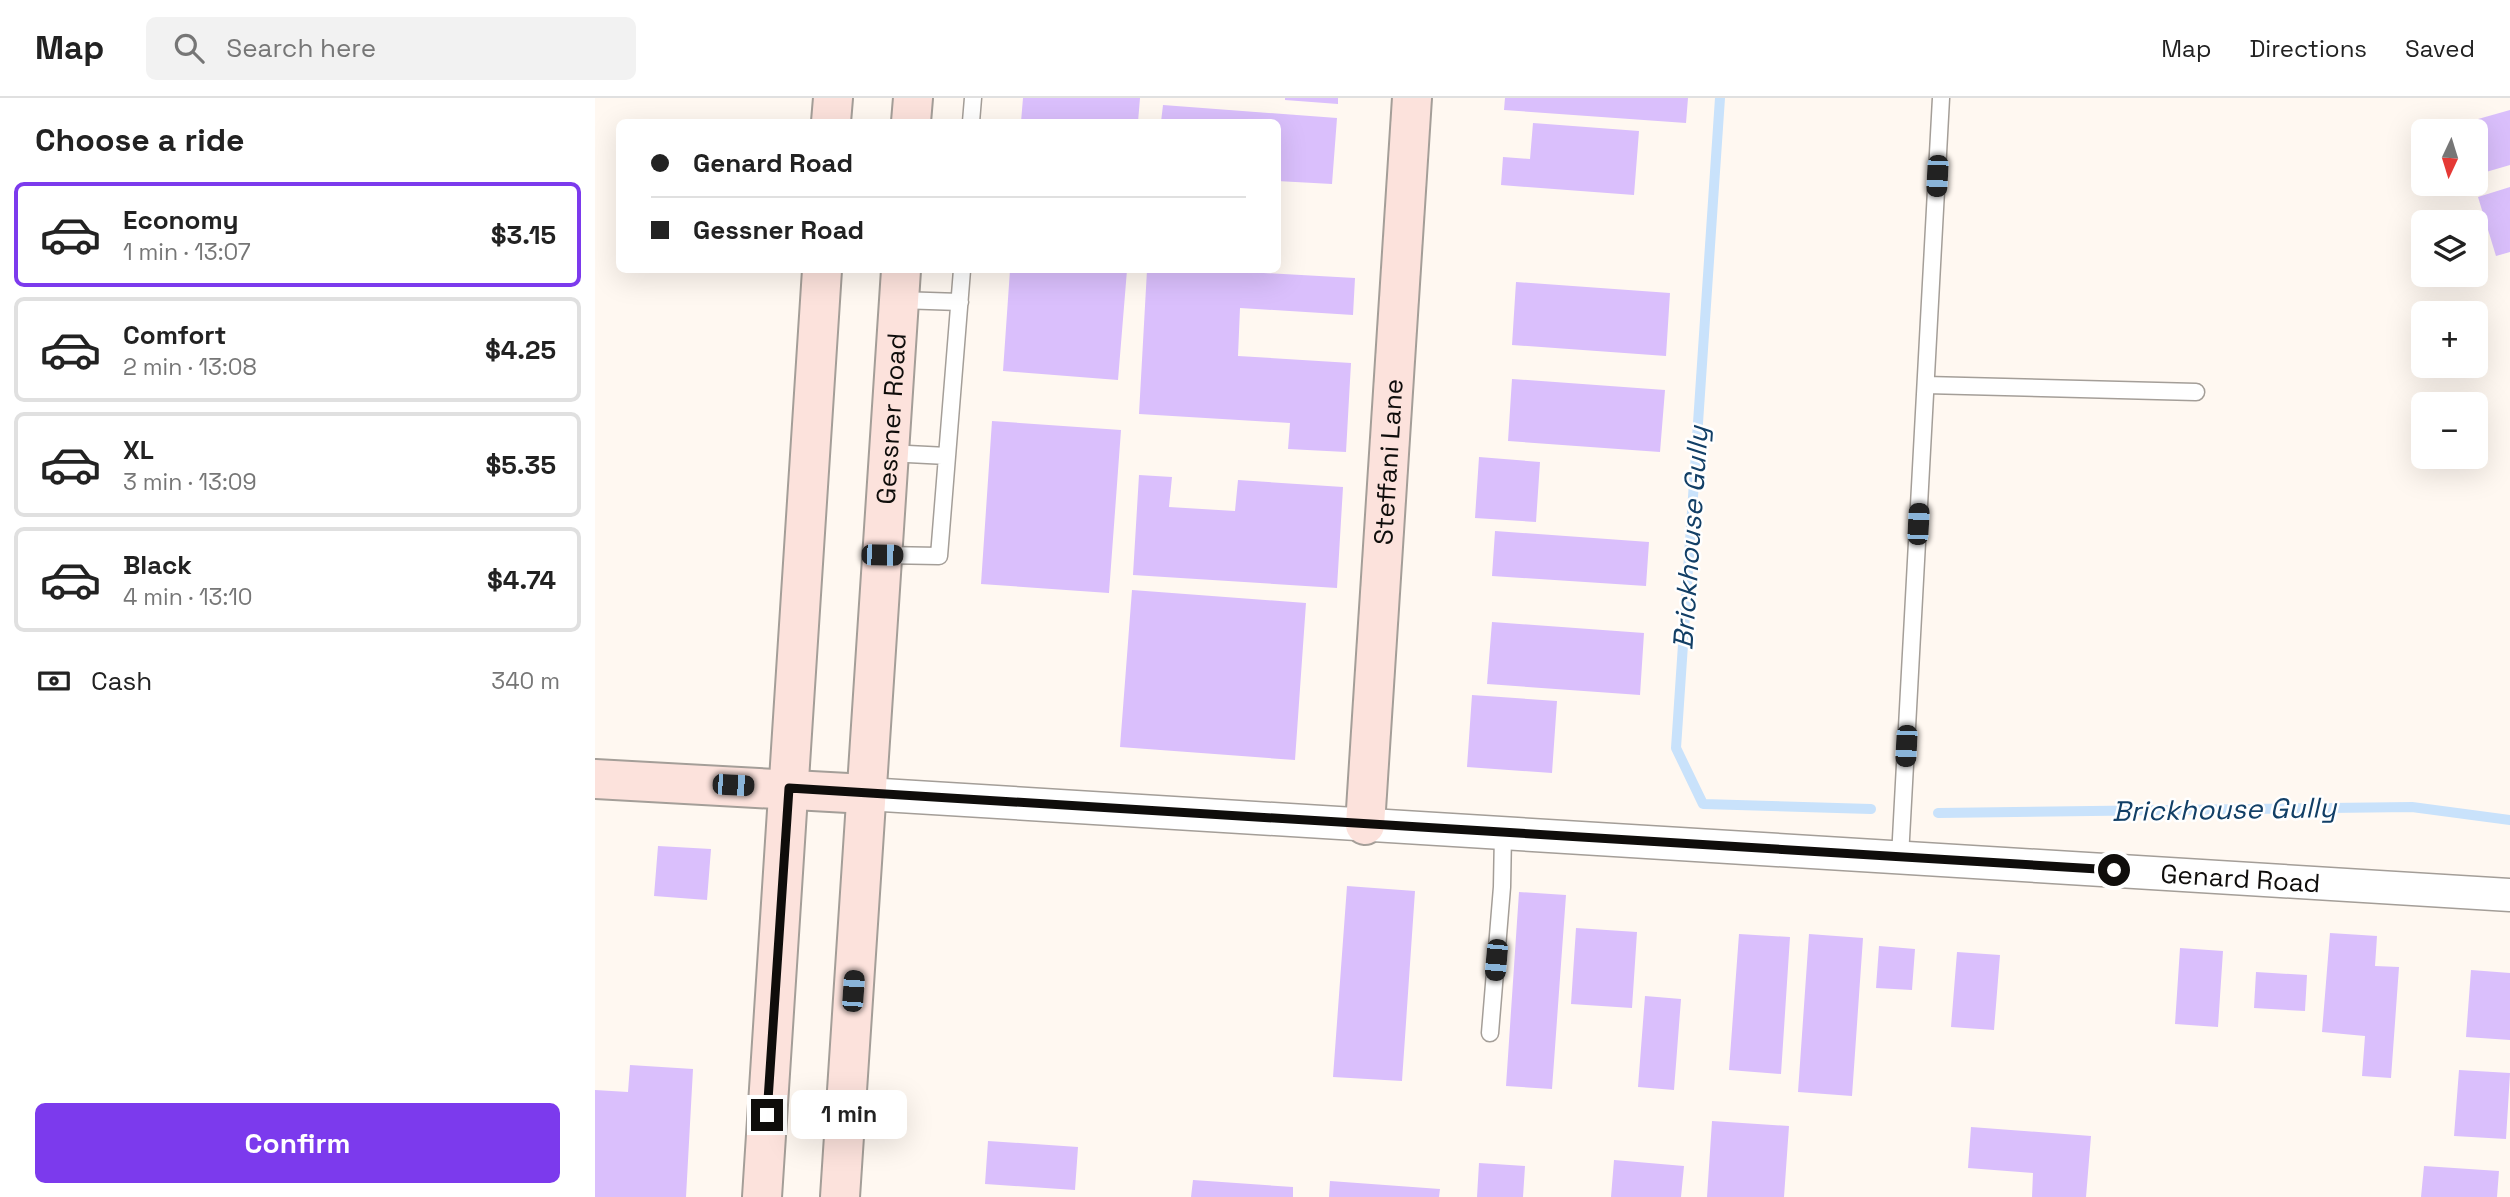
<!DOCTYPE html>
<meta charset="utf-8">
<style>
body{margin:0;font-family:"Space Grotesk",sans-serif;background:#f2f2f2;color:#222;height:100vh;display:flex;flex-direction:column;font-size:26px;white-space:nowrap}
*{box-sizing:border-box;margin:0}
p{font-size:23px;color:#767676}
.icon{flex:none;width:38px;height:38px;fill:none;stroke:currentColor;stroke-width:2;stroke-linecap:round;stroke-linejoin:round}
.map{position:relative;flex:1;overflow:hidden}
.side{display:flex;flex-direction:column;background:#fff;width:595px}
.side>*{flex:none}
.guide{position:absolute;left:21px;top:21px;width:665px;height:154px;border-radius:10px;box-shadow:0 7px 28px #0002;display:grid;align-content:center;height:154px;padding:0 35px;background:#fff}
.needle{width:46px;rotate:184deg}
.tools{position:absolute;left:1816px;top:21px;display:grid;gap:14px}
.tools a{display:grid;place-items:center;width:77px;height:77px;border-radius:10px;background:#fff;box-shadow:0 7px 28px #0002;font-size:35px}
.end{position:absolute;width:32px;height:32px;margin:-16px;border:9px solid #0f0d0b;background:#fff;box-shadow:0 0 0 4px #fff}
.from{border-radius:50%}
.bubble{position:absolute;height:49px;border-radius:10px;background:#fff;box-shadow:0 7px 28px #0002;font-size:23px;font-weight:700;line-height:49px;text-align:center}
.car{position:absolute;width:21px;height:42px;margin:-21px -10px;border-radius:9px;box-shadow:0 0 5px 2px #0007;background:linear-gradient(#222 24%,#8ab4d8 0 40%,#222 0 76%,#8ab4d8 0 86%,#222 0)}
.guide b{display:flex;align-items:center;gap:24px;height:66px;font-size:26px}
.guide b+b{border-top:2px solid #e0e0e0}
.guide i{width:18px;height:18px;background:#222}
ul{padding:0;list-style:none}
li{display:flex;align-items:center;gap:21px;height:105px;margin:0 14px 10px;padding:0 21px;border:4px solid #e0e0e0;border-radius:10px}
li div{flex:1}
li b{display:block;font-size:26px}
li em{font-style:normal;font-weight:700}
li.on{border-color:#7c3aed}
li>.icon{width:63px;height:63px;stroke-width:1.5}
h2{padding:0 35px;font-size:32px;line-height:84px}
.pay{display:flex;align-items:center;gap:18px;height:77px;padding:0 35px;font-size:26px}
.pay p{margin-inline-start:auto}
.cta{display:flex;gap:14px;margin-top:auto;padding:14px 35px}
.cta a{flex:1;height:80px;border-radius:10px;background:#7c3aed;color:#fff;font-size:28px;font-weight:700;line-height:80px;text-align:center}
header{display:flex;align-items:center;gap:42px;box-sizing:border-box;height:98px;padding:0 35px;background:#fff;border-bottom:2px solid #e0e0e0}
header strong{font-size:33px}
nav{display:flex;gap:38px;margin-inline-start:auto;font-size:24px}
.search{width:490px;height:63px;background:#f2f2f2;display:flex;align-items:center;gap:18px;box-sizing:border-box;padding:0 24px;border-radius:10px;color:#767676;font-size:26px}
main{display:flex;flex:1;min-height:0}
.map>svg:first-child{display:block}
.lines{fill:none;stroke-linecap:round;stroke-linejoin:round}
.stream{stroke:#c9e2fb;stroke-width:10}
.building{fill:#dabffc}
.lane-casing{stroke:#a49e98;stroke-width:19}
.street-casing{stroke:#a49e98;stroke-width:35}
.secondary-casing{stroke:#a49e98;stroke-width:42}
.lane{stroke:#fff;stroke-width:16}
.street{stroke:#fff;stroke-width:32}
.secondary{stroke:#fce2dc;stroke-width:38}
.route{stroke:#0f0d0b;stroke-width:9}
.labels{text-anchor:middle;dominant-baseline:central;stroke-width:5;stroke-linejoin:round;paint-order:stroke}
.street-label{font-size:26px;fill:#0f0d0b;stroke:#fff}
.water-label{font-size:28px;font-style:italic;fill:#123f66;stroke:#fff}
</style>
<header>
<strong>Map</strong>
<div class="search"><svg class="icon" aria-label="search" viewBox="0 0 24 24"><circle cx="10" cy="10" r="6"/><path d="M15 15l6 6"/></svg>Search here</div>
<nav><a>Map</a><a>Directions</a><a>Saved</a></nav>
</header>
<main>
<section class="side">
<h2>Choose a ride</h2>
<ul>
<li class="on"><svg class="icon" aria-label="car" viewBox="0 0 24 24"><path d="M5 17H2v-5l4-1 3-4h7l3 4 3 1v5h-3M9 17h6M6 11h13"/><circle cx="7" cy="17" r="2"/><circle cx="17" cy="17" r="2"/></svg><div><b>Economy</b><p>1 min · 13:07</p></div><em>$3.15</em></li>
<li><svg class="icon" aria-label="car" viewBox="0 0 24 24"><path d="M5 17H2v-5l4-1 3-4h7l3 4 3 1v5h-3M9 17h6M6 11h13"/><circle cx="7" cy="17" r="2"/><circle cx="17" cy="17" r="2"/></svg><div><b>Comfort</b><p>2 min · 13:08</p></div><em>$4.25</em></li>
<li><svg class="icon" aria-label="car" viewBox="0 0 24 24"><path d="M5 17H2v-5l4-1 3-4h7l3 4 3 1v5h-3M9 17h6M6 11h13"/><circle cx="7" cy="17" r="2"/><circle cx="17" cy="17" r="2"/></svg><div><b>XL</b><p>3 min · 13:09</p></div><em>$5.35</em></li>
<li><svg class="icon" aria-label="car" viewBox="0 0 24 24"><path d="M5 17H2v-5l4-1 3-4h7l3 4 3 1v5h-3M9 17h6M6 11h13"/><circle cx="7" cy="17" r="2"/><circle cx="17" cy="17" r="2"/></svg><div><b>Black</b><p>4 min · 13:10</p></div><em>$4.74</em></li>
</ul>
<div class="pay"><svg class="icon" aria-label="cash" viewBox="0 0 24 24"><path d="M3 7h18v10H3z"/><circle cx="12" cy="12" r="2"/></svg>Cash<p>340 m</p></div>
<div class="cta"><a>Confirm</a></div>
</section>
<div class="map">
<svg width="1915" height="1099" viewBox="0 0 1915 1099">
<rect width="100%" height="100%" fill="#fff8f1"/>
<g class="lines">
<path class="stream" d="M1125 0 1081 650 1108 706 1276 711
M1343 715 1817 709 1915 722"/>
</g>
<path class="building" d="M428 0H545L543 24H426Z
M690 0H743V6L690 2Z
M910 0H1093L1091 25 909 12Z
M568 7 742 20 737 86 682 83V24H566Z
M1915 12V67L1891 74 1881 41V33H1879L1876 23Z
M938 25 1044 33 1039 97 906 87 908 59 935 61Z
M1915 89V154L1901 158 1883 99Z
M415 172H532L523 282 408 273Z
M552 172H615L760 180 758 217 645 210 643 258 756 265 751 354 693 351 695 325 544 316Z
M921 184 1075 195 1071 258 917 247Z
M917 281 1070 292 1065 354 913 343Z
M397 323 526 332 514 495 386 486Z
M884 359 945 364 941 424 880 420Z
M544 377 577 379 574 409 640 413 643 382 748 389 742 490 538 477Z
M900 433 1054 444 1051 488 897 478Z
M537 492 711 505 700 662 525 649Z
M897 524 1049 535 1045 597 892 586Z
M877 597 962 603 957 675 872 669Z
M63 748 116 751 112 802 59 798Z
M752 788 820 793 807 983 738 979Z
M924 794 971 797 957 991 911 988Z
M981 830 1042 834 1037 910 976 906Z
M1735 835 1782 838 1780 868 1804 869 1796 980 1767 978 1770 938 1727 934Z
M1144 836 1195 839 1186 976 1134 972Z
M1214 836 1268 840 1257 998 1203 994Z
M1284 848 1320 851 1317 892 1281 890Z
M1585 850 1628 853 1623 929 1580 926Z
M1362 854 1405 857 1399 932 1356 929Z
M1876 872 1915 875V942L1871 939Z
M1661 874 1712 877 1710 913 1659 910Z
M1050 898 1086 901 1079 992 1043 989Z
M35 967 98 971 91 1099H0V992L33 994Z
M1864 972 1915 975 1911 1041 1859 1038Z
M1117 1023 1194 1028 1189 1099H1112Z
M1376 1029 1496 1038 1491 1099H1437L1438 1075 1373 1070Z
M393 1043 483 1049 480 1092 390 1086Z
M1019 1062 1089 1068 1086 1099H1016Z
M884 1065 930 1068 928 1099H882Z
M1829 1068 1904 1073 1902 1099H1826Z
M598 1082 698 1089V1099H596Z
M735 1083 845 1091 844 1099H734Z"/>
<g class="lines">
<g class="lane-casing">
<path id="lane" d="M376 24 378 0
M304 202 365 204
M1331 287 1601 294
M293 355 352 358
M288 457 344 458 367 172
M1305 759 1346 0
M895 935 907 789 908 735"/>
</g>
<g class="street-casing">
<g id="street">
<path id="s1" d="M271 696 1915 797"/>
</g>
</g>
<g class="secondary-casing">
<g id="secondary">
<path d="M236 24 238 0"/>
<path d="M316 24 318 0"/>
<path d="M0 681 271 696"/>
<path id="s2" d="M770 727 817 0"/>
<path d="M167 1099 227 172"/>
<path id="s3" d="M245 1099 306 172"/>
</g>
</g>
<use href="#lane" class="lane"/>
<use href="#street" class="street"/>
<use href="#secondary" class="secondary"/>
</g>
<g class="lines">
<path class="route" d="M172 1017 194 690 1519 772"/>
</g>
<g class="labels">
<g class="street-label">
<text stroke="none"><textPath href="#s3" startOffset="780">Gessner Road</textPath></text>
<text stroke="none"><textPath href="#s2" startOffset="364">Steffani Lane</textPath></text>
<text stroke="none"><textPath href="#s1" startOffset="1377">Genard Road</textPath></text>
</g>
<g class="water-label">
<text transform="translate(1095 440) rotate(-86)">Brickhouse Gully</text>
<text transform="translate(1629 711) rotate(-1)">Brickhouse Gully</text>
</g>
</g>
</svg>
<div class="tools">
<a><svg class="needle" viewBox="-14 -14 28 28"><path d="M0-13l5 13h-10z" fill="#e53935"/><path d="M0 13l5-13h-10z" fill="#767676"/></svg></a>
<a><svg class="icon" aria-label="layers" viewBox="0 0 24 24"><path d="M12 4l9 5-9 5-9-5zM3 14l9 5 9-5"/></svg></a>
<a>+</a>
<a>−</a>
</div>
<i class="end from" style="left:1519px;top:772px"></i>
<i class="end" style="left:172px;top:1017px"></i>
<div class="bubble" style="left:196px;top:992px;width:116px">1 min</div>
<i class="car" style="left:1342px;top:78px;rotate:183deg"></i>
<i class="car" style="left:1323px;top:426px;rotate:3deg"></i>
<i class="car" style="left:287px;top:457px;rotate:91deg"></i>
<i class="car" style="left:1311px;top:648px;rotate:183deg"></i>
<i class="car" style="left:138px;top:687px;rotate:93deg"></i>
<i class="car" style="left:901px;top:862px;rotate:185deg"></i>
<i class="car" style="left:258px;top:893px;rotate:4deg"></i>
<div class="guide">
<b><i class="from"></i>Genard Road</b>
<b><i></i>Gessner Road</b>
</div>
</div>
</main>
